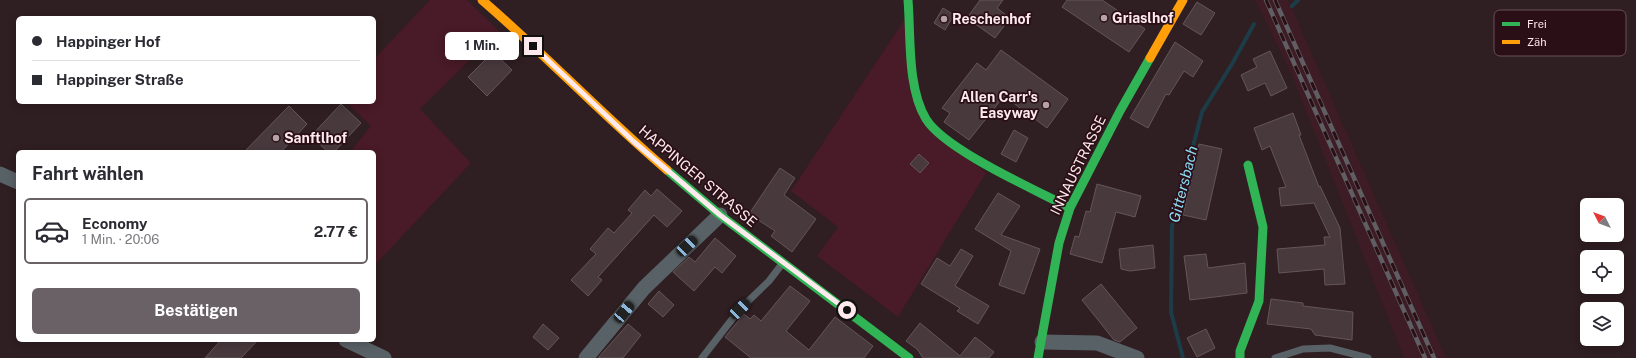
<!DOCTYPE html>
<html lang="de">
<meta charset="utf-8">
<style>
body{margin:0;font-family:"Public Sans",sans-serif;background:#f7f7f7;color:#2b2b33;height:100vh;display:flex;flex-direction:column;font-size:15px;white-space:nowrap}
*{box-sizing:border-box;margin:0}
p{font-size:13px;color:#7c7c81}
.icon{flex:none;width:22px;height:22px;fill:none;stroke:currentColor;stroke-width:2;stroke-linecap:round;stroke-linejoin:round}
.map{position:relative;flex:1;overflow:hidden}
.drawer{position:absolute;left:16px;top:150px;width:360px;height:192px;display:flex;flex-direction:column;background:#fff;border-radius:6px;box-shadow:0 2px 10px #0003}
.drawer>*{flex:none}
.hud{position:absolute;left:16px;top:16px;width:360px;height:88px;border-radius:6px;box-shadow:0 2px 10px #0003;display:grid;align-content:center;height:88px;padding:0 16px;background:#fff}
.needle{width:26px;rotate:312deg}
.fabs{position:absolute;left:1580px;top:198px;display:grid;gap:8px}
.fabs a{display:grid;place-items:center;width:44px;height:44px;border-radius:6px;background:#fff;box-shadow:0 2px 10px #0003;font-size:20px}
.end{position:absolute;width:18px;height:18px;margin:-9px;border:5px solid #fee9ec;background:#111;box-shadow:0 0 0 2px #111}
.from{border-radius:50%}
.bubble{position:absolute;height:28px;border-radius:6px;background:#fff;box-shadow:0 2px 10px #0003;font-size:13px;font-weight:700;line-height:28px;text-align:center}
.car{position:absolute;width:12px;height:24px;margin:-12px -6px;border-radius:5px;box-shadow:0 0 3px 1px #0007;background:linear-gradient(#222 24%,#8ab4d8 0 40%,#222 0 76%,#8ab4d8 0 86%,#222 0)}
.hud b{display:flex;align-items:center;gap:14px;height:38px;font-size:15px}
.hud b+b{border-top:1px solid #e1e1e2}
.hud i{width:10px;height:10px;background:#2b2b33}
ul{padding:0;list-style:none}
li{display:flex;align-items:center;gap:12px;height:66px;margin:0 8px 6px;padding:0 8px;border:2px solid #e1e1e2;border-radius:6px}
li div{flex:1}
li b{display:block;font-size:15px}
li em{font-style:normal;font-weight:700}
li.on{border-color:#6a6166}
li>.icon{width:36px;height:36px;stroke-width:1.5}
h2{padding:0 16px;font-size:18px;line-height:48px}
.primary-button{display:flex;gap:8px;margin-top:auto;padding:8px 16px}
.primary-button a{flex:1;height:46px;border-radius:6px;background:#6a6166;color:#fff;font-size:16px;font-weight:700;line-height:46px;text-align:center}
.map>svg:first-child{display:block}
.built{fill:#3e1c25}
.green{fill:#491a27}
.lines{fill:none;stroke-linecap:round;stroke-linejoin:round}
.stream{stroke:#1c3c47;stroke-width:4}
.building{fill:#48393d;stroke:#645658}
.lane{stroke:#586166;stroke-width:7}
.street{stroke:#586166;stroke-width:15}
.fast{stroke:#30b455;stroke-width:9}
.slow{stroke:#ff9f0a;stroke-width:9}
.rail-casing{stroke:#5f5f63;stroke-width:4.5}
.rail{stroke:#2a0f16;stroke-width:3;stroke-dasharray:9;stroke-linecap:butt}
.route{stroke:#fee9ec;stroke-width:5}
.poi-dot{fill:#b6a2a5;stroke:#2a0f16;stroke-width:1.5}
.labels{text-anchor:middle;dominant-baseline:central;stroke-width:3.5;stroke-linejoin:round;paint-order:stroke}
.poi-label{font-size:14px;font-weight:bold;fill:#fee9ec;stroke:#2a0f16;text-anchor:start}
.street-label{font-size:14px;fill:#fee9ec;stroke:#2a0f16}
.water-label{font-size:15px;font-style:italic;fill:#8bdcf7;stroke:#2a0f16}
.key{fill:#2a0f16;stroke:#6a5056;stroke-width:1}
.key-label{font-size:11px;fill:#fee9ec}
</style>
<div class="map">
<svg width="1636" height="358" viewBox="0 0 1636 358">
<rect width="100%" height="100%" fill="#2f1e22"/>
<path class="built" d="M1255 0H1288L1446 358H1404L1291 73Z"/>
<path class="green" d="M430 0H467L499 31 420 109 471 163 374 266V152H350L371 126 346 102H374V59Z
M905 19 924 125 986 173 898 317 817 256 838 227 791 191Z"/>
<g class="lines">
<path class="stream" d="M1292 6 1298 0
M1183 358 1171 312 1172 226 1202 112 1232 64 1254 24"/>
</g>
<path class="building" d="M980 0H1003L997 8 1010 18 995 38 967 18Z
M1067 0H1102L1145 29 1129 52 1062 7Z
M1197 2 1215 13 1201 35 1183 24Z
M943 8 954 15 945 30 934 23Z
M1175 42 1203 61 1193 77 1184 71 1169 95 1166 94 1148 128 1130 118Z
M1001 50 1068 99 1047 128 1004 96 969 140 944 122 950 113 942 108 977 63 986 70Z
M1270 51 1287 88 1271 96 1265 83 1248 91 1241 75 1257 67 1253 59Z
M493 52 512 70 487 96 468 77Z
M341 104 361 123 334 152H328L311 136Z
M289 106 307 124 281 152H244Z
M1293 113 1301 135H1299L1319 187 1320 186 1340 228 1345 284 1325 285 1324 269 1279 273 1277 249 1325 245 1324 237H1330L1314 203 1281 206 1279 188 1286 187 1270 146 1262 150 1254 128Z
M1014 130 1028 138 1016 162 1001 154Z
M1199 144 1222 149 1206 220 1183 215Z
M919 154 929 163 920 173 910 164Z
M780 168 795 178 784 195 816 219 792 252 771 236 775 231 749 214Z
M1097 184 1141 196 1135 217 1116 212 1102 263 1070 254 1075 236 1079 237 1086 211 1090 212Z
M657 189 682 211 667 227 654 215 598 277 602 280 588 296 571 280 596 254 590 249 608 228 614 233 632 213 628 210 645 190 651 196Z
M998 193 1020 206 1001 235 1040 249 1024 294 999 285 1011 251 975 229Z
M715 238 736 256 722 273 715 267 694 291 673 272 689 257 695 262Z
M1153 245 1155 268 1130 271 1121 269 1119 249Z
M961 249 973 256 955 286 989 306 978 324 957 311 960 308 921 284 937 258 950 266Z
M1206 254 1208 268 1245 263 1247 293 1190 300 1184 256Z
M1101 284 1137 328 1120 342 1114 340 1082 300Z
M790 286 810 301 786 331 809 350 835 317 873 346 864 358H751L725 337 744 314 750 319 754 315 761 321Z
M659 291 674 305 663 317 648 304Z
M1271 299 1303 303V306L1353 312 1352 340 1315 335 1311 329 1267 324Z
M920 323 960 356 975 337 994 352 989 358H923L917 349 906 341Z
M543 324 559 338 548 350 533 337Z
M628 324 641 335 623 358H598Z
M1206 329 1215 348 1197 357 1187 338Z
M221 340H258L241 358H205Z"/>
<g class="lines">
<path class="lane" d="M702 358 740 309 769 281 782 264
M1275 358 1303 349 1330 348 1368 358"/>
<path class="street" d="M0 174 18 182
M346 340 384 358
M1042 342 1097 343 1137 358
M586 358 644 288 720 215"/>
<path class="fast" d="M908 0C911 36 907 88 926 119 945 150 1036 190 1070 208
M667 170 720 215 909 358
M1038 358 1059 243 1070 208 1120 111 1150 58
M1240 358V351L1259 301 1263 227 1248 165"/>
<path class="slow" d="M482 0C546 55 603 116 667 170
M1150 58 1183 0"/>
<g class="rail-casing">
<path id="rail" d="M1266 0 1425 358
M1275 0 1434 358"/>
</g>
<use href="#rail" class="rail"/>
</g>
<g class="lines">
<path class="route" d="M533 46 633 141 720 215 847 310"/>
</g>
<g class="poi-dot">
<circle cx="1104" cy="18" r="4"/>
<circle cx="944" cy="19" r="4"/>
<circle cx="1046" cy="105" r="4"/>
<circle cx="276" cy="138" r="4"/>
</g>
<g class="labels">
<g class="poi-label">
<text x="1112" y="18">Griaslhof</text>
<text x="952" y="19">Reschenhof</text>
<text x="1038" y="97" text-anchor="end">Allen Carr's<tspan x="1038" dy="16">Easyway</tspan></text>
<text x="284" y="138">Sanftlhof</text>
</g>
<g class="street-label">
<text transform="translate(1078 165) rotate(-64)">INNAUSTRASSE</text>
<text transform="translate(698 176) rotate(40)">HAPPINGER STRASSE</text>
</g>
<g class="water-label">
<text transform="translate(1183 184) rotate(-76)">Gittersbach</text>
</g>
</g>
<rect x="1494" y="10" width="132" height="46" rx="6" class="key"/>
<rect x="1502" y="22" width="18" height="4" fill="#30b455"/>
<rect x="1502" y="40" width="18" height="4" fill="#ff9f0a"/>
<g class="key-label">
<text x="1527" y="28">Frei</text>
<text x="1527" y="46">Zäh</text>
</g>
</svg>
<div class="fabs">
<a><svg class="needle" viewBox="-14 -14 28 28"><path d="M0-13l5 13h-10z" fill="#e53935"/><path d="M0 13l5-13h-10z" fill="#7c7c81"/></svg></a>
<a><svg class="icon" aria-label="locate" viewBox="0 0 24 24"><circle cx="12" cy="12" r="6"/><path d="M12 2v4M12 18v4M2 12h4M18 12h4"/></svg></a>
<a><svg class="icon" aria-label="layers" viewBox="0 0 24 24"><path d="M12 4l9 5-9 5-9-5zM3 14l9 5 9-5"/></svg></a>
</div>
<i class="end from" style="left:847px;top:310px"></i>
<i class="end" style="left:533px;top:46px"></i>
<div class="bubble" style="left:445px;top:32px;width:74px">1 Min.</div>
<i class="car" style="left:687px;top:246px;rotate:46deg"></i>
<i class="car" style="left:740px;top:309px;rotate:46deg"></i>
<i class="car" style="left:624px;top:312px;rotate:40deg"></i>
<div class="hud">
<b><i class="from"></i>Happinger Hof</b>
<b><i></i>Happinger Straße</b>
</div>
<section class="drawer">
<h2>Fahrt wählen</h2>
<ul>
<li class="on"><svg class="icon" aria-label="car" viewBox="0 0 24 24"><path d="M5 17H2v-5l4-1 3-4h7l3 4 3 1v5h-3M9 17h6M6 11h13"/><circle cx="7" cy="17" r="2"/><circle cx="17" cy="17" r="2"/></svg><div><b>Economy</b><p>1 Min. · 20:06</p></div><em>2.77 €</em></li>
</ul>
<div class="primary-button"><a>Bestätigen</a></div>
</section>
</div>
